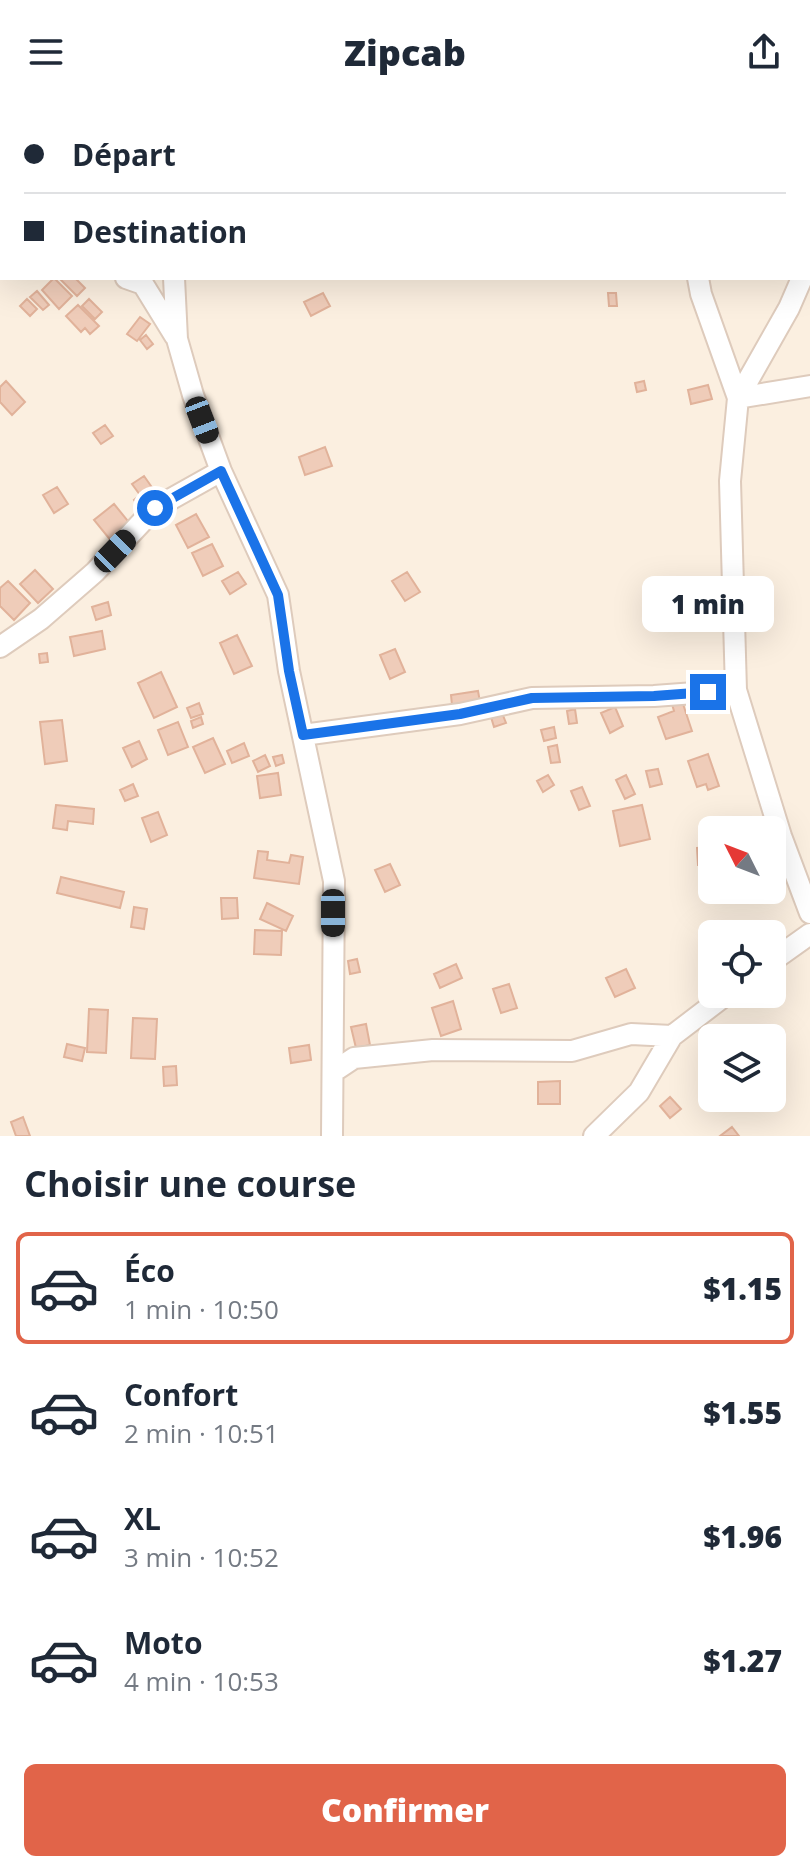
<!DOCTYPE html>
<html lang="fr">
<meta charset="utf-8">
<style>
body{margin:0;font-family:"Open Sans",sans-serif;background:#f6f6f7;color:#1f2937;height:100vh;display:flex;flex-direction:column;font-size:30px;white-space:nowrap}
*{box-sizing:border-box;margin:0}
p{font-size:26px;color:#747a83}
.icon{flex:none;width:44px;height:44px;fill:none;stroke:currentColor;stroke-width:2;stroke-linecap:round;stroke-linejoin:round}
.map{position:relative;height:1032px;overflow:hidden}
.details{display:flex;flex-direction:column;background:#fff;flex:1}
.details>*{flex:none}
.banner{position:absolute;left:0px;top:0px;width:810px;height:176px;box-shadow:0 8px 32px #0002;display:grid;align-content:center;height:176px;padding:0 24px;background:#fff}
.needle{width:52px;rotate:312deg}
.controls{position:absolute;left:698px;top:712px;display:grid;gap:16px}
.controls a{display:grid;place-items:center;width:88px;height:88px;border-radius:12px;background:#fff;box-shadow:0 8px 32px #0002;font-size:40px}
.end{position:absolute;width:36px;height:36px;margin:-18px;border:10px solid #1a73e8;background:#fff;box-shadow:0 0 0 4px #fff}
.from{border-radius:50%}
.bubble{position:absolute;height:56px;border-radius:12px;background:#fff;box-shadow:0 8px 32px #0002;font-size:26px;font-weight:800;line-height:56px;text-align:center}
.car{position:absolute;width:24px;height:48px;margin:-24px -12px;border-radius:10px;box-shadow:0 0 6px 2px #0007;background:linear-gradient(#222 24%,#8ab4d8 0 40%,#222 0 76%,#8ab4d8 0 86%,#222 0)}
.banner b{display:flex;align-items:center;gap:28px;height:76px;font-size:30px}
.banner b+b{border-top:2px solid #e0e1e3}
.banner i{width:20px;height:20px;background:#1f2937}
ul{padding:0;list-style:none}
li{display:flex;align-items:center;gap:24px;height:112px;margin:0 16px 12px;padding:0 8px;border:4px solid transparent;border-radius:12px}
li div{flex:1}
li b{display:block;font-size:30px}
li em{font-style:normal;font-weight:800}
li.active{border-color:#e16449}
li>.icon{width:72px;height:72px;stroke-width:1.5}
h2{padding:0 24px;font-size:36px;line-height:96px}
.button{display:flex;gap:16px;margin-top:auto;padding:16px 24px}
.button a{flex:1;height:92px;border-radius:12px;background:#e16449;color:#fff;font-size:32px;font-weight:800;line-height:92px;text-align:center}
header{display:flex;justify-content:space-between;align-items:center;height:104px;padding:0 24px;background:#fff;font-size:36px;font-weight:800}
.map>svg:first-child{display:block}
.building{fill:#efccb9;stroke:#e1b29a;stroke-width:2}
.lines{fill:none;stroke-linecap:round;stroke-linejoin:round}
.minor-casing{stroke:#decbbc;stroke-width:24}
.minor{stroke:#fff;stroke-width:20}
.route{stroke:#1a73e8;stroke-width:10}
</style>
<header><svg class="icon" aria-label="menu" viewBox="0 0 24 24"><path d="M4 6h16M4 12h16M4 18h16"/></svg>Zipcab<svg class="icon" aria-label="share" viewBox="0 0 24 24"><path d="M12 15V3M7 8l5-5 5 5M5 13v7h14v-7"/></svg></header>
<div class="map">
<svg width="810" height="1032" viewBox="0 0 810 1032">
<rect width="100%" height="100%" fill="#fbefe0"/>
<path class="building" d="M54 174 72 192 59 205 42 186Z
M59 174H75L85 184 77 192Z
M37 187 49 201 43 206 30 193Z
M323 189 330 202 311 212 304 198Z
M608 189H616L617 202H609Z
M27 195 37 205 30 212 20 202Z
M89 195 102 208 95 215 82 202Z
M78 201 99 222 90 230 85 224 81 228 66 212Z
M140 213 150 220 137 237 127 230Z
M146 231 153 240 147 245 140 236Z
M6 277 25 298 12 311 0 298V283Z
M644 277 646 286 637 288 635 279Z
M708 281 712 295 691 300 688 286Z
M105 321 113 332 101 340 93 329Z
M325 343 332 362 305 371 299 353Z
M144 372 158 392 140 405 134 396 140 391 132 380Z
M57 383 68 400 54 409 43 391Z
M114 400 132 422 112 438 94 416Z
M196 410 209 433 188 444 176 421Z
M212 440 223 462 203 472 192 449Z
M35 466 53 485 38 499 20 480Z
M238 468 246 480 230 490 222 477Z
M407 468 420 488 405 497 392 477Z
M8 477 30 499 14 516 0 502V484Z
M108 498 111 511 96 516 92 503Z
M102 527 105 545 74 552 70 533Z
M237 531 252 562 234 570 220 539Z
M395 545 405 568 390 575 380 551Z
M47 549 48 558 40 559 39 550Z
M161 568 177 603 154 614 138 579Z
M478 587 480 598 452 601 451 591Z
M681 594 692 627 666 635 658 613 674 607 671 597Z
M199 599 203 610 191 614 187 604Z
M615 603 623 622 610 629 601 609Z
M575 605 577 619 569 620 567 607Z
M502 609 506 619 494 623 491 613Z
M201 613 203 620 193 624 191 617Z
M62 616 67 657 45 660 40 618Z
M178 618 188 643 168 651 158 626Z
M554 623 556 634 544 637 541 626Z
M213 634 225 660 205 669 193 643Z
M139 637 147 655 132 663 123 644Z
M244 639 249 652 232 659 227 647Z
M557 641 560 658 551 659 548 643Z
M708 650 719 682 708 686 706 680 697 683 688 657Z
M265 651 270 662 258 668 253 657Z
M282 651 284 659 276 662 273 653Z
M658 665 662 680 650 683 646 667Z
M278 669 281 691 260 694 257 672Z
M548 671 554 681 543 688 537 677Z
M626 671 635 690 625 695 616 676Z
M133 680 138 692 125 697 120 686Z
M582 683 590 702 579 706 571 687Z
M56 701 94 705 93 720 68 717 67 726 53 724Z
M642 701 650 735 620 742 613 707Z
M158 708 167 731 151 738 142 714Z
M712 743V760L698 761 697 744Z
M258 747 268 748 267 756 289 759 291 751 303 753 299 780 254 774Z
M390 760 400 781 385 788 375 766Z
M61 773 124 788 120 804 57 789Z
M221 794H237L238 814 222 815Z
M267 799 293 812 286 827 260 815Z
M134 803 147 805 144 825 131 823Z
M255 826 282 827 281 851 254 850Z
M357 855 360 868 350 870 348 857Z
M456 860 462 874 440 884 434 870Z
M626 865 635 884 615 893 606 874Z
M509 880 517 904 501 909 493 885Z
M453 897 461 925 441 932 432 904Z
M89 905 108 906 106 949 87 948Z
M133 914 157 915 155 955 131 954Z
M366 920 370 941 356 944 351 923Z
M67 940 85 944 82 957 64 953Z
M309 941 311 956 291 959 289 944Z
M176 962 177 981 164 982 163 963Z
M560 977V1000H538V978Z
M670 993 681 1005 670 1014 660 1002Z
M23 1013 30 1032H16L11 1018Z
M732 1023 739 1032H720Z"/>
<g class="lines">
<g class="minor-casing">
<path id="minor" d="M639 0 640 2
M249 2 251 0
M0 103 2 105
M808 159 810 155
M126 174 143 180 175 232
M174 174 177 235 193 291 221 367 278 491 289 567 334 777 332 1032
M698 174 701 190 738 294 730 377 736 586 781 732 810 809
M738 294 789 204 802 174
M738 294 810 282
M0 543 41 515 95 468 155 404 221 367
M303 631 460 610 532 594 654 592 736 586
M772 857 810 830
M333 968 354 954 433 946 572 947 631 930 672 932
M594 1032 639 988 672 932 727 890"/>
</g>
<use href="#minor" class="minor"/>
</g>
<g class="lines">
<path class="route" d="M155 404 221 367 278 491 289 567 303 631 460 610 532 594 654 592 708 588"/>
</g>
</svg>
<div class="controls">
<a><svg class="needle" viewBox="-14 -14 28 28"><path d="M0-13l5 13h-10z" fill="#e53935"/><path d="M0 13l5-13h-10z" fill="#747a83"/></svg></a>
<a><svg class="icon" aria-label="locate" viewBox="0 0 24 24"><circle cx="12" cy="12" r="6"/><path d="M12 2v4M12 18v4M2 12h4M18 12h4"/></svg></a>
<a><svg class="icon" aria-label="layers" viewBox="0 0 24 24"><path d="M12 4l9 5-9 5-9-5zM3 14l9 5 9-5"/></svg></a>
</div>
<i class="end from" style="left:155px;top:404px"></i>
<i class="end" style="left:708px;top:588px"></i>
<div class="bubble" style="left:642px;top:472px;width:132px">1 min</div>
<i class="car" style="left:202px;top:316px;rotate:159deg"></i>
<i class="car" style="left:115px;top:447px;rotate:44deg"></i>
<i class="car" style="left:333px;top:809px;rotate:180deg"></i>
<div class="banner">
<b><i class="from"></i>Départ</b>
<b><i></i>Destination</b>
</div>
</div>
<section class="details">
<h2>Choisir une course</h2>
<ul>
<li class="active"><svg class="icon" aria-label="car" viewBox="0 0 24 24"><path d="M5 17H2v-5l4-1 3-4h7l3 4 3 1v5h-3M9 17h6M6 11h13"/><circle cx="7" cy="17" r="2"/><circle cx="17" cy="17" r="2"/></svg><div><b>Éco</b><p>1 min · 10:50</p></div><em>$1.15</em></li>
<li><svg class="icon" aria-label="car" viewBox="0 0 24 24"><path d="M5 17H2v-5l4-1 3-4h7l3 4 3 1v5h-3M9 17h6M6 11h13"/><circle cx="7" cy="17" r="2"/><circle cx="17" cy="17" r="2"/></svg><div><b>Confort</b><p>2 min · 10:51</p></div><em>$1.55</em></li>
<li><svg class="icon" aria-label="car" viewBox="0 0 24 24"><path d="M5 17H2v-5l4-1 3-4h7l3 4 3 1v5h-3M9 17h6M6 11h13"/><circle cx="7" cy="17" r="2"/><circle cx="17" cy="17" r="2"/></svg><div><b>XL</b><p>3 min · 10:52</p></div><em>$1.96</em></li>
<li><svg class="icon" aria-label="car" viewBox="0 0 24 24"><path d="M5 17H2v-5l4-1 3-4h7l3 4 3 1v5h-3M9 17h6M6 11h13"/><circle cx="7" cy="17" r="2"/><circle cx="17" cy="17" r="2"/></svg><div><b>Moto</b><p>4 min · 10:53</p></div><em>$1.27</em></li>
</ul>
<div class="button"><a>Confirmer</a></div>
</section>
